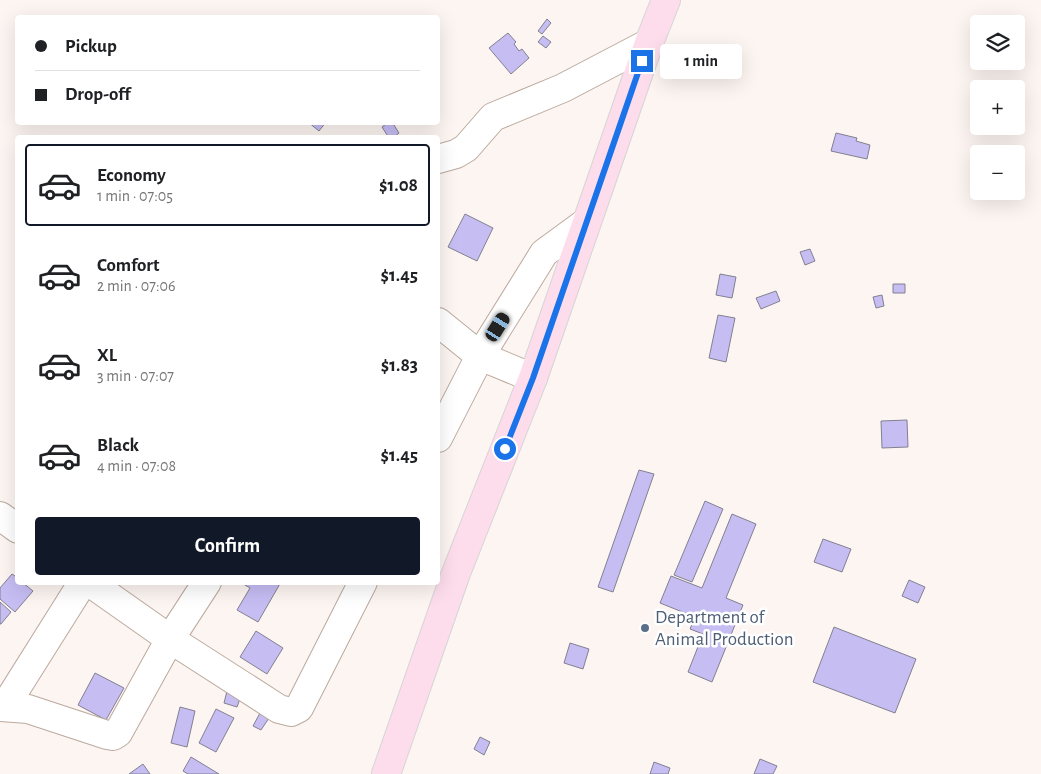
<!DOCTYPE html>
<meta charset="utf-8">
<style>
body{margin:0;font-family:"Alegreya Sans",sans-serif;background:#f6f6f6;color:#202124;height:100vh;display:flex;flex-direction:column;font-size:19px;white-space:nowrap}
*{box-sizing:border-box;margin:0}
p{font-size:16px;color:#757577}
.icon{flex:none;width:28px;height:28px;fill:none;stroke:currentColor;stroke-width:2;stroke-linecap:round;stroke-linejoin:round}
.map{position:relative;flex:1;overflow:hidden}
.side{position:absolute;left:15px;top:135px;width:425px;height:450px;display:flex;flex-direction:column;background:#fff;border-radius:5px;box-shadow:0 5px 20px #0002}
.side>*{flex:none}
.hud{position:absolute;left:15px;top:15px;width:425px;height:110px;border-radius:5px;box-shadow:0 5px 20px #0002;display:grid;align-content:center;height:110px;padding:0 20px;background:#fff}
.controls{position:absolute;left:970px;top:15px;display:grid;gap:10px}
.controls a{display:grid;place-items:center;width:55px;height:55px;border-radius:5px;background:#fff;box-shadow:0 5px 20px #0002;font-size:25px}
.end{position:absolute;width:22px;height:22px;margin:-11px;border:6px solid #1a73e8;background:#fff;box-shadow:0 0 0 2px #fff}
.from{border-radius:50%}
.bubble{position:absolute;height:35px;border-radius:5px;background:#fff;box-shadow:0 5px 20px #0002;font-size:16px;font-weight:700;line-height:35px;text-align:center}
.car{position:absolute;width:15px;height:30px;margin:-15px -8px;border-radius:6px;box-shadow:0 0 4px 1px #0007;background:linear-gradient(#222 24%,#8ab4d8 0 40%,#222 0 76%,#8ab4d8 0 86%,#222 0)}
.hud b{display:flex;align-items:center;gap:18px;height:48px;font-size:19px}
.hud b+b{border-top:1px solid #e0e0e0}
.hud i{width:12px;height:12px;background:#202124}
ul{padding:9px 0 0;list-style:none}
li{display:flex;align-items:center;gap:15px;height:82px;margin:0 10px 8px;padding:0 10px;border:2px solid transparent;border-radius:5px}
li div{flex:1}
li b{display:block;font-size:19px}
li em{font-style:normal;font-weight:700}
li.active{border-color:#111827}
li>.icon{width:45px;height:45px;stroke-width:1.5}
.primary-button{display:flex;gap:10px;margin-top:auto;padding:10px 20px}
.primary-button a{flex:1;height:58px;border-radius:5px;background:#111827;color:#fff;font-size:20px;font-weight:700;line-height:58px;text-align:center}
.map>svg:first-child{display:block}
.building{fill:#c6bdf3;stroke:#828090}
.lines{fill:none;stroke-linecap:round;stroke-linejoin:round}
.minor-casing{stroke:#bba99e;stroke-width:30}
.major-casing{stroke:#d6d5d5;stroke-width:30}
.minor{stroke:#fff;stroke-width:28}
.major{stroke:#fddcec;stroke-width:28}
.route{stroke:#1a73e8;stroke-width:6}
.service-dot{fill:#5c6f8a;stroke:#fff;stroke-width:2}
.labels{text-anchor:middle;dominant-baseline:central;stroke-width:5;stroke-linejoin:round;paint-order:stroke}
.service-label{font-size:19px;fill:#4e5e75;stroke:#fff;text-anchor:start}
</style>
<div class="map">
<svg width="1041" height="774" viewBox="0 0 1041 774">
<rect width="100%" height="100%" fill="#fdf5f1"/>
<path class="building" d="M547 19 551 23 542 34 538 31Z
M508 33 516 42 514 44 519 51 522 49 529 58 511 74 489 48Z
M543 36 551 42 546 48 538 42Z
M308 122H326L319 131Z
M389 122H392L399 133 393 138H389L382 127Z
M836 133 857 138 856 141 870 145 867 159 831 151Z
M465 214 493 228 477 261 448 247Z
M810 249 815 261 805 265 800 252Z
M720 274 736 277 732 298 716 295Z
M893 284H905V293H893Z
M776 291 780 301 761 309 756 298Z
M882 295 884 306 876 308 873 297Z
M718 315 735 318 726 362 709 358Z
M907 420 908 447 882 448 881 421Z
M639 470 654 474 613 592 598 587Z
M705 501 723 509 692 582 674 575Z
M732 514 756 524 726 598 743 605 712 682 688 672 703 634 690 629 695 617 660 603 671 576 702 588Z
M823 539 851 549 842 572 814 562Z
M12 574 18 578V582H22L33 591 15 612 0 599V588Z
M909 580 925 587 918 603 902 596Z
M240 582H281L258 622 237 610 250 588Z
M0 602 11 612 1 624H0Z
M834 627 916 659 895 713 813 682Z
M256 631 283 648 267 674 240 657Z
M570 643 589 649 583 669 564 663Z
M95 673 124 688 106 720 78 705Z
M227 691 241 696 237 707 224 703Z
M180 707 195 711 187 747 171 743Z
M216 709 234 718 216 752 199 743Z
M260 713 269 718 261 730 253 726Z
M480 737 490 742 484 755 474 749Z
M191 757 219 774H188L183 771Z
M760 759 777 766 773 774H754Z
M654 762 670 768 668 774H650Z
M143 764 150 774H129Z"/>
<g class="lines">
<g class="minor-casing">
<path id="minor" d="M438 159 456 154 466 148 493 117 563 88 649 43
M438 322 480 356 533 378
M438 438 480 356 544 253 585 223
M0 516 18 529
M89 582 170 639 279 709 291 712 299 708 363 582
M5 706 83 582
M0 707 28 709 107 735 113 736 118 733 170 639 207 582"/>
</g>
<g class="major-casing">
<path id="major" d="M386 774 456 573 533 378 649 43 666 0"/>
</g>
<use href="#minor" class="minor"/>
<use href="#major" class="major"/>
</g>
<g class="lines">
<path class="route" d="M505 449 533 378 642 61"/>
</g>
<circle class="service-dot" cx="645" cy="628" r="5"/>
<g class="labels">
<g class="service-label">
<text x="655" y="617">Department of<tspan x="655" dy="22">Animal Production</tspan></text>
</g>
</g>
</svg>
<div class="controls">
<a><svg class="icon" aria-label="layers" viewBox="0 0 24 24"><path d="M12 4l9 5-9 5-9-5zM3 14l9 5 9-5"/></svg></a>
<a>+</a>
<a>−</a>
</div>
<i class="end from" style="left:505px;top:449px"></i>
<i class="end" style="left:642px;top:61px"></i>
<div class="bubble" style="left:660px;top:44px;width:82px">1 min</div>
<i class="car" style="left:498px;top:327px;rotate:32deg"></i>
<div class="hud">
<b><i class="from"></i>Pickup</b>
<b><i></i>Drop-off</b>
</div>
<section class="side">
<ul>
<li class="active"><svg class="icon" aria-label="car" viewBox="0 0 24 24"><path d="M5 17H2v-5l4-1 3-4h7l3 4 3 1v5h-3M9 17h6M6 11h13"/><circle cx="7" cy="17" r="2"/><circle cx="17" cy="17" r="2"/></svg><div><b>Economy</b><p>1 min · 07:05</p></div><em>$1.08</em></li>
<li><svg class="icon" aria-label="car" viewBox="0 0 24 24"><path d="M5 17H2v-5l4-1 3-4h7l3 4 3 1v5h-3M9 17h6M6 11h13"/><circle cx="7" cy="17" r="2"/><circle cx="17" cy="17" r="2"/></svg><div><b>Comfort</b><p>2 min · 07:06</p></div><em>$1.45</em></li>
<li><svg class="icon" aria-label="car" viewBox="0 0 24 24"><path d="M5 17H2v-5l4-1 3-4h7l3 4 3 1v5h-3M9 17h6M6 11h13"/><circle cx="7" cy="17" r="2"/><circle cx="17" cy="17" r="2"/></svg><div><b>XL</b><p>3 min · 07:07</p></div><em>$1.83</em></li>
<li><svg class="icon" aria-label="car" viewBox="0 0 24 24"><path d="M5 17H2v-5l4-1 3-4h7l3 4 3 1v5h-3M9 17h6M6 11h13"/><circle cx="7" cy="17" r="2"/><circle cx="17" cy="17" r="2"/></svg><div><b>Black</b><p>4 min · 07:08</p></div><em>$1.45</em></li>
</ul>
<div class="primary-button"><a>Confirm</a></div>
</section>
</div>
